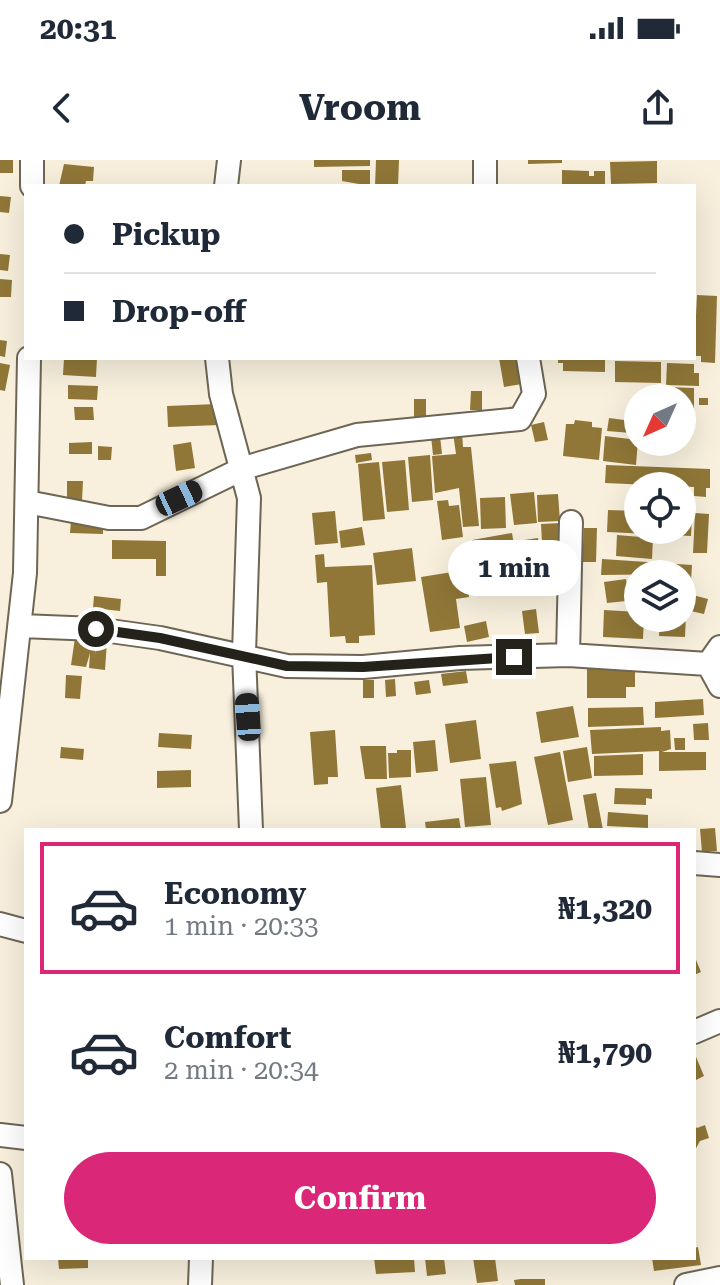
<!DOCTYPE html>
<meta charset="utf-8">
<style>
body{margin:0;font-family:"Roboto Serif",serif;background:#f6f6f7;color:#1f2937;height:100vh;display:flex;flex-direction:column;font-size:30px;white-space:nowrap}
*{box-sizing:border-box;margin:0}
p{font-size:26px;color:#747a83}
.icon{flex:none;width:44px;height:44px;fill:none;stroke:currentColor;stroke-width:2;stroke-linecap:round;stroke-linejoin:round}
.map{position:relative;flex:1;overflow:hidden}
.drawer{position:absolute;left:24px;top:668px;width:672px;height:432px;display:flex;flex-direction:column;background:#fff;border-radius:0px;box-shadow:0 8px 32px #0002}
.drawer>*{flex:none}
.top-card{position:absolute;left:24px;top:24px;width:672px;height:176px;border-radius:0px;box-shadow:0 8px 32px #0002;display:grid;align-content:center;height:176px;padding:0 40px;background:#fff}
.needle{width:52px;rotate:225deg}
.buttons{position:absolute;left:624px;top:224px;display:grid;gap:16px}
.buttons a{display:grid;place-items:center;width:72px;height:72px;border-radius:50%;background:#fff;box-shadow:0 8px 32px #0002;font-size:40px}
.end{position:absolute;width:36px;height:36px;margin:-18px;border:10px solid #25221b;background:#fff;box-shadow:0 0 0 4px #fff}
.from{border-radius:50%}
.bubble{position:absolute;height:56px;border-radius:28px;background:#fff;box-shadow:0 8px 32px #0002;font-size:26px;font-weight:700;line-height:56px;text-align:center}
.car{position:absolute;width:24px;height:48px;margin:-24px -12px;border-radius:10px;box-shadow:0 0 6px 2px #0007;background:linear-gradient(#222 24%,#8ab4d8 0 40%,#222 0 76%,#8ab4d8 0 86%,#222 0)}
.top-card b{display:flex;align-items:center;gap:28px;height:76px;font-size:30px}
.top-card b+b{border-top:2px solid #e0e1e3}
.top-card i{width:20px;height:20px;background:#1f2937}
ul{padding:14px 0 0;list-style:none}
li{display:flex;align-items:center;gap:24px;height:132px;margin:0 16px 12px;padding:0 24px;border:4px solid transparent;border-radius:0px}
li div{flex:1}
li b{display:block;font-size:30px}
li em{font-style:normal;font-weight:700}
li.current{border-color:#db2777}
li>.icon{width:72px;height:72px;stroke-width:1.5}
.button{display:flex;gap:16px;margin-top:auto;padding:16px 40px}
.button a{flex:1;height:92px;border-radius:48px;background:#db2777;color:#fff;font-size:32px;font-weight:700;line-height:92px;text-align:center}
.status{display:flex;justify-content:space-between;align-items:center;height:56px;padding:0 40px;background:#fff;direction:ltr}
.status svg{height:22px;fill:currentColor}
header{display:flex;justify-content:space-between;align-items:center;height:104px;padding:0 40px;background:#fff;font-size:36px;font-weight:700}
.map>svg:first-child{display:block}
.building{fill:#907738}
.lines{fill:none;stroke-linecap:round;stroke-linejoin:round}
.minor-casing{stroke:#6d6655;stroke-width:26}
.minor{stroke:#fff;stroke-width:22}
.route{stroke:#25221b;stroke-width:10}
</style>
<div class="status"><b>20:31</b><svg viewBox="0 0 49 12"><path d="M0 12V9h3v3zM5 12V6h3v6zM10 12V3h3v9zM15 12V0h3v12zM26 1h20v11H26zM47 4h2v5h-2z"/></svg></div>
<header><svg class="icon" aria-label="back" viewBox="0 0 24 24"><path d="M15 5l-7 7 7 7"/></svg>Vroom<svg class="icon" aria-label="share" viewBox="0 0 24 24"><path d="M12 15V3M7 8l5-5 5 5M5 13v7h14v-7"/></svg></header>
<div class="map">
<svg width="720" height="1125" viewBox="0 0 720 1125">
<rect width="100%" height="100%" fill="#f8f0dd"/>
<path class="building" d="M0 0H13V13H0Z
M314 0H370V6L314 7Z
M376 0H399L398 26H375Z
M528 0H562V3L528 4Z
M657 1V23L611 24 610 2Z
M64 4 94 7 93 21H86L85 26H59Z
M342 10H370V26L342 21Z
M562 10 589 11V16H594V11H605V26H562Z
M0 36 11 37 9 53 0 52Z
M0 94 10 95 8 111 0 110Z
M0 119 12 120 11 137H0Z
M697 135 717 136 715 203 701 202V196H694Z
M0 180 7 181 5 197 0 196Z
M64 198H97L96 217 63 215Z
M499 198H518L522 224 504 227Z
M558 198H605V212L563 211V203H558Z
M615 201 661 202V223L615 222Z
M0 203 10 205 5 231 0 230Z
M667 203 694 204V213H699V226L666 225Z
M68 225 98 226 97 240 68 239Z
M666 227 694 228V258L682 257V238H665Z
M471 231H482V250H470Z
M699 238H708V245H699Z
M414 239H426V257H414Z
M217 244 219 265 168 267 167 246Z
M74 247H93L94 260H75Z
M609 258 632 261 631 273 607 271Z
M575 260 592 262V267L602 268 599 300 563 296 566 264H574Z
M544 262 548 280 535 282 531 265Z
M453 273H462L463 287H471L479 366 463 367 459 328 435 333 432 296 456 294Z
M431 276H440L442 294 433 295Z
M605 276 638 280 636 305 603 301Z
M92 282V294H69V283Z
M191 282 195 308 176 311 173 285Z
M98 286 112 287 111 300H98Z
M371 293 372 300 356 303 355 295Z
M430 295 433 340 412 342 408 297Z
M405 300 409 350 387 352 382 302Z
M379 302 385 359 363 361 358 304Z
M606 305 710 309V328H706V337L694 336V327L605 323Z
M67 321H83L82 341H67Z
M534 332 537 363 514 365 510 334Z
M558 334 560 361 538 362 537 335Z
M505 337 506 368 481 369 480 338Z
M448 340 449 346 459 345 463 377 442 380 437 341Z
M608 350 638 351V370H682V353L692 354 691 376 607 372Z
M335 351 338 383 315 385 312 353Z
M695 353 709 354 707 393H693Z
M71 360 103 361V374L70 373Z
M561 363 564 416 544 417 541 364Z
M362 367 365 385 341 388 339 371Z
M584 368H597L596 402H582Z
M512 373 517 403 507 404 508 408 503 409 504 415 489 417 487 408 477 409 472 380Z
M617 375 653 378 652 399 616 396Z
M538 378 544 422 524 424 518 381Z
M112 380 166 381V416H156V399H112Z
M412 388 416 421 377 425 373 393Z
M324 394 325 407 372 405 375 475 359 476V483H346L345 476 330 477 327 422 317 423 315 395Z
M602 399 692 405 691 421 682 420V414L601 415Z
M465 410 469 437 456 439 460 468 430 472 421 417Z
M626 419 627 425 634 424 636 440 607 443 604 422Z
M689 434 708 439 704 454 686 450Z
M94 436 121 439 120 451 93 448Z
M536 449 539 473 525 474 522 451Z
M604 450 638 452V458H644L643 479 603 477Z
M682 454 686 455 685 477 659 476 660 458H682Z
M486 461 489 477 467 482 464 466Z
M75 478 97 481 95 494 99 480 107 481 105 510 89 508 90 493 86 507 71 505Z
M587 500H626V511H635V527H626V538H587Z
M466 511 468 523 443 526 441 514Z
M66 515 82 516 80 539 65 538Z
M395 519 396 536 386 537 385 520Z
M363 520H374V538H363Z
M429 520 431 533 416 535 414 522Z
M703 539 704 555 655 558V542Z
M573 546 579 577 541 583 536 552Z
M643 547 644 565 588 567V548Z
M476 560 481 599 450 603 445 564Z
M708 563 709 580H694L693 564Z
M661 567V571L670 570 671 589 662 592H706V610L659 611V591L592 594 590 570Z
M335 570 338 617H328V624L314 625 310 572Z
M159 573 192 575 191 589 158 587Z
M674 578H685V590H675Z
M435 580 438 611 416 613 413 582Z
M360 586H386L387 619H365Z
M61 587 84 589 83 600 60 598Z
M587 587 592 618 568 622 563 591Z
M397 590H411V617L389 618 388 593H397Z
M560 592 573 660 548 665 534 597Z
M643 594V615L594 616V596Z
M516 601 522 644 502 651 501 647 496 648 489 604Z
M191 610V627L157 628V611Z
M486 617 491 665 465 667 460 619Z
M401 625 406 668 381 670 376 628Z
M615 628 652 629V639L646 638V645L614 644Z
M596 633 603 670H589L583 635Z
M608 652 648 655V668L607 666Z
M459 658 461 670H426L425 662Z
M715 668 717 691 702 692 700 669Z
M694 795 701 812 694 815Z
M694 892 704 916 694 921Z
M694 965 697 968 705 965 709 978 700 981 694 992Z
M698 1087 701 1105 654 1111 652 1098H694V1088Z
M58 1098H88V1108L59 1109Z
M374 1098H414L415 1112 376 1114Z
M425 1098H444L446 1114 427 1116Z
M473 1098H495L498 1121 477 1123Z
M521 1119H545V1125H515L514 1120Z"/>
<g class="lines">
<g class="minor-casing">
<path id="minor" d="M32 26V0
M226 26 229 0
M485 26V0
M217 198 221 234 249 338 244 494 251 670
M27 342 109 358H141L244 308 357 275 520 259 534 234 528 198
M21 466 96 469 160 478 287 506 363 507 460 498 568 495 708 504 720 526
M568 495 571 362
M708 504 720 487
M0 641 25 413 29 198
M694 703 720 705
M0 764 26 771
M694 872 720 861
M0 975 26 978
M0 1014 12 1125
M200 1125 201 1098
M686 1125 720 1118"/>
</g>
<use href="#minor" class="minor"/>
</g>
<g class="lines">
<path class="route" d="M96 469 160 478 287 506 363 507 514 497"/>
</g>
</svg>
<div class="buttons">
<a><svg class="needle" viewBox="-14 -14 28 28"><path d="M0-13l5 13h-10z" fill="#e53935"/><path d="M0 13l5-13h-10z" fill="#747a83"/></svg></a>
<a><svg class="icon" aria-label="locate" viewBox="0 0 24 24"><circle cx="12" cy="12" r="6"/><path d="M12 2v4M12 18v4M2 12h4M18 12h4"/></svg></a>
<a><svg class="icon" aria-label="layers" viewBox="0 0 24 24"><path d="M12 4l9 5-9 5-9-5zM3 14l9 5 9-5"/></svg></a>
</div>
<i class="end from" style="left:96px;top:469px"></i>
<i class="end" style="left:514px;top:497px"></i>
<div class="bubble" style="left:448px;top:380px;width:132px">1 min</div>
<i class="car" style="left:179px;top:338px;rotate:65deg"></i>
<i class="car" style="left:248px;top:557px;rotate:356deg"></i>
<div class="top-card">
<b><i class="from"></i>Pickup</b>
<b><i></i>Drop-off</b>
</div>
<section class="drawer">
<ul>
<li class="current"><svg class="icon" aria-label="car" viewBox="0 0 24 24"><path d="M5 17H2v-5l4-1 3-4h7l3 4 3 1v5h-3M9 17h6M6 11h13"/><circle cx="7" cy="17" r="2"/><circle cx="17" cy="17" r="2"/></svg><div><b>Economy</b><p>1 min · 20:33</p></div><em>₦1,320</em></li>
<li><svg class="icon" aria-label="car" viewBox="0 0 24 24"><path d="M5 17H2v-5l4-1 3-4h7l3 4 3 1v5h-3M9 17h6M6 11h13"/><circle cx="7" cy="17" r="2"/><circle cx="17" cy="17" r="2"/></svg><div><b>Comfort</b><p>2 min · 20:34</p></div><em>₦1,790</em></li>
</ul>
<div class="button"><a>Confirm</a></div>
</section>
</div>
